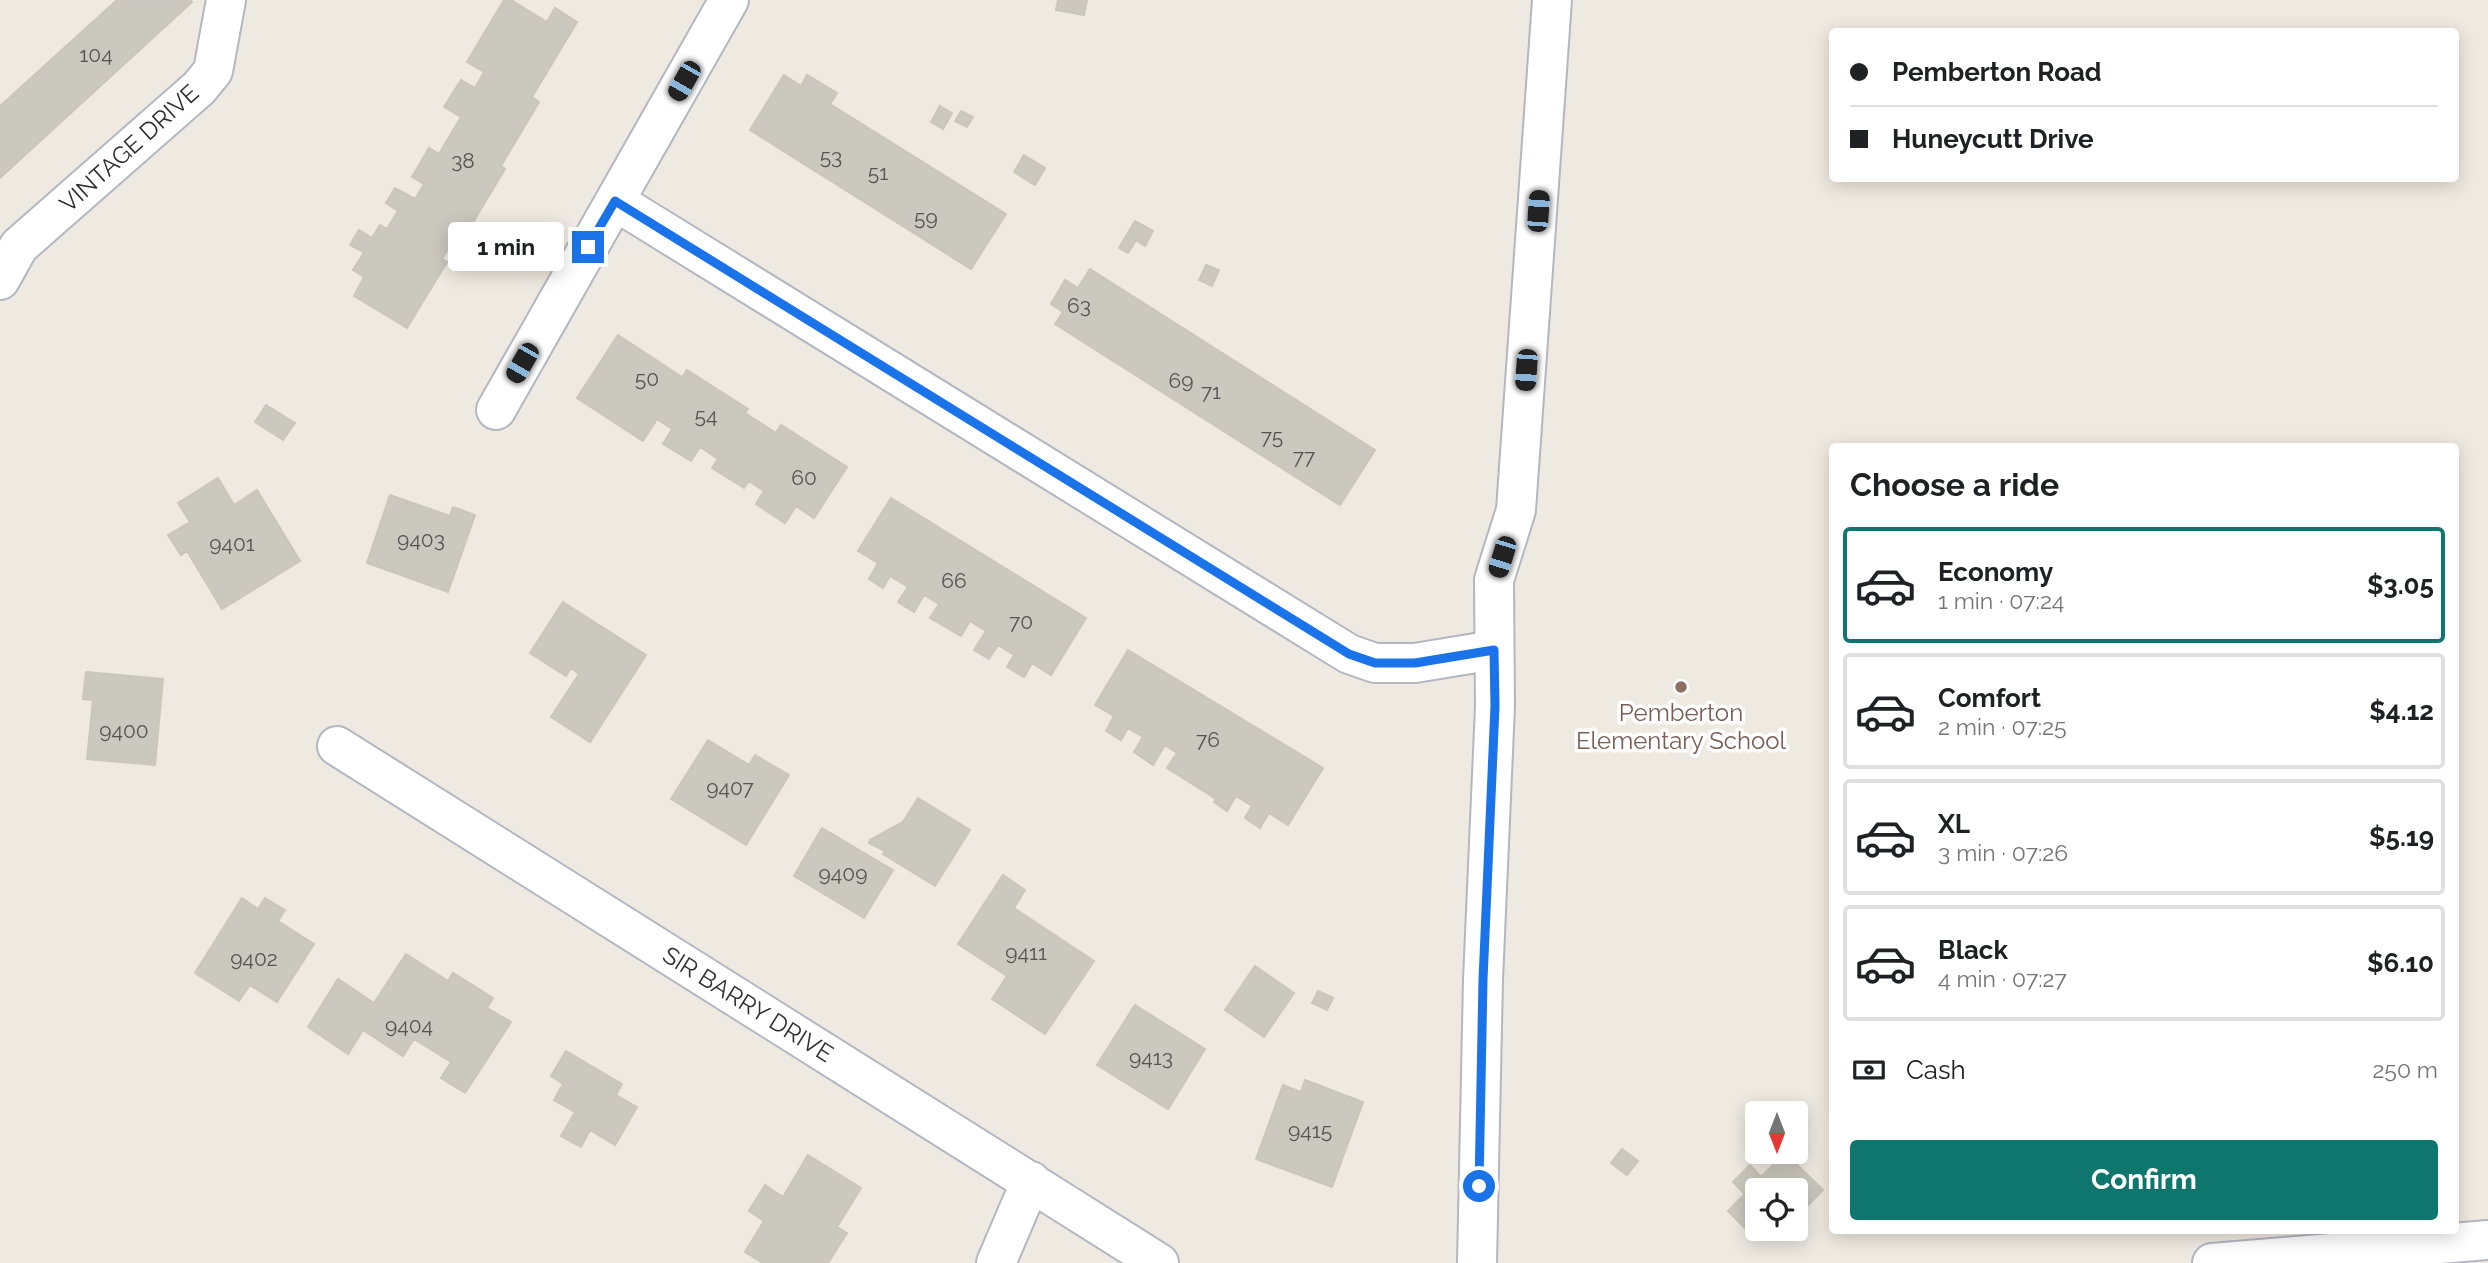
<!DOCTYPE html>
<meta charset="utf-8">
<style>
body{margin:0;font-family:Raleway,sans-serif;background:#f6f6f6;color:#202124;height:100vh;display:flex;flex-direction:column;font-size:26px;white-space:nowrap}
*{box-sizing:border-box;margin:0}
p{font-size:23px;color:#757577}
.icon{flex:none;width:38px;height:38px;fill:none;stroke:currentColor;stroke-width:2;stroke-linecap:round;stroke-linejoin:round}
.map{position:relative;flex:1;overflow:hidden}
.side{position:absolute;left:1829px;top:443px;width:630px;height:791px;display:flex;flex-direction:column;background:#fff;border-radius:7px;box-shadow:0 4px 18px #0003}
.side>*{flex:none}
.banner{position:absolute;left:1829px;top:28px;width:630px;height:154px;border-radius:7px;box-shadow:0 4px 18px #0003;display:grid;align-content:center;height:154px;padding:0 21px;background:#fff}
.needle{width:46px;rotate:180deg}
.buttons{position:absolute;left:1745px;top:1101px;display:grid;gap:14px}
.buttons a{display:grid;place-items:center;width:63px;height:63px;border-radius:7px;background:#fff;box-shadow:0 4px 18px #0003;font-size:35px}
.end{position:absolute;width:32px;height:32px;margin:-16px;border:9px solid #1a73e8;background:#fff;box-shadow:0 0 0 4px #fff}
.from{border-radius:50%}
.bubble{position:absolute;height:49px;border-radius:7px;background:#fff;box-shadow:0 4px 18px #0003;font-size:23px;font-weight:700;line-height:49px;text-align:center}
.car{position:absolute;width:21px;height:42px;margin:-21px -10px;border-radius:9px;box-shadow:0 0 5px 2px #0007;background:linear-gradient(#222 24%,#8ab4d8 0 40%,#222 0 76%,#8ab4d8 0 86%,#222 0)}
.banner b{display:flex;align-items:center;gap:24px;height:66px;font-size:26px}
.banner b+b{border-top:2px solid #e0e0e0}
.banner i{width:18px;height:18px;background:#202124}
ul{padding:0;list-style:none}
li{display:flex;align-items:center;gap:21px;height:116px;margin:0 14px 10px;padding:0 7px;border:4px solid #e0e0e0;border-radius:7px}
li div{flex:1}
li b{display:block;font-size:26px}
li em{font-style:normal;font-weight:700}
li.on{border-color:#0f766e}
li>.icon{width:63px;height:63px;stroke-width:1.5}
h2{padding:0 21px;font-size:32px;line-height:84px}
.pay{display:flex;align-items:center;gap:18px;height:77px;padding:0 21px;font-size:26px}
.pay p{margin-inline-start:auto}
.button{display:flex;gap:14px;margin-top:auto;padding:14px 21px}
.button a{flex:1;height:80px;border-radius:7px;background:#0f766e;color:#fff;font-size:28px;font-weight:700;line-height:80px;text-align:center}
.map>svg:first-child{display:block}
.building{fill:#cbc8bf;stroke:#cbc6ba;stroke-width:2}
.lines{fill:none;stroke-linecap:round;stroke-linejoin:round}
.street-casing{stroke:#b4b6c1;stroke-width:42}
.secondary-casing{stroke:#b4b6c1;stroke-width:42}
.street{stroke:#fff;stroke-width:38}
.secondary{stroke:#fff;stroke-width:38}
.route{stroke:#1a73e8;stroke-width:9}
.education-dot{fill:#8d6e63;stroke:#fff;stroke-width:2.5}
.labels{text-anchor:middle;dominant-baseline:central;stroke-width:7;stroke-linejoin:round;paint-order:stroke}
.number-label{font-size:21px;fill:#555452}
.street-label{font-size:24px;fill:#2e2e2e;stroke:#fff}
.education-label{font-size:24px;fill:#785e54;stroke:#fff}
</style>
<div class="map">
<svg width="2488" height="1263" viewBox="0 0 2488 1263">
<rect width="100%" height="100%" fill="#efeae1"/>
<path class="building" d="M117 0H190L192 2 0 178V106Z
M504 0H511L547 22 555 8 577 22 532 97 539 102 501 166 505 169 466 234 459 230 442 259 447 262 407 328 354 296 364 277 353 270 364 252 350 245 359 230 372 238 380 225 387 229 398 211 386 203 395 188 415 199 424 184 412 177 429 148 439 154 461 117 444 107 461 80 475 88 484 72 467 62Z
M1058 0H1087L1084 15 1056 10Z
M784 75 801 86 807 75 837 93 830 104 1006 214 971 269 750 130Z
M940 106 952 113 943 129 931 122Z
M961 111 973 117 967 127 955 121Z
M1024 155 1045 168 1035 185 1014 172Z
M1135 221 1153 231 1145 246 1136 240 1128 253 1119 248Z
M1206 265 1219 270 1212 286 1199 280Z
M1090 269 1375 450 1340 505 1055 324 1063 312 1051 304 1065 280 1078 288Z
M618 335 682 377 687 370 748 409 745 413 776 433 781 425 847 467 814 518 796 506 785 523 756 504 764 491 749 481 744 488 712 468 718 459 700 447 691 461 663 444 672 429 657 419 643 441 577 398Z
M266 405 295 423 283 440 255 422Z
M218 478 234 505 257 490 300 561 222 609 187 551 181 555 168 535 190 522 178 503Z
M390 495 450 516 453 507 475 515 448 592 367 563Z
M891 498 1086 618 1051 675 1032 663 1024 677 1007 667 1014 655 998 645 989 659 974 650 986 631 970 621 961 636 930 618 939 604 924 595 914 612 898 602 908 587 890 576 883 588 869 579 878 563 858 551Z
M563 602 646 655 590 742 551 717 579 674 571 668 566 676 530 653Z
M1128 650 1323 768 1288 825 1269 813 1260 828 1245 818 1252 806 1236 796 1227 811 1214 802 1216 799 1167 768 1177 753 1165 745 1153 765 1134 752 1143 737 1128 728 1121 740 1106 731 1114 716 1095 705Z
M86 672 163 679 155 765 87 759 93 700 83 699Z
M708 740 749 765 755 755 789 775 746 845 671 799Z
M918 798 970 830 935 886 883 854 885 851 869 843 870 840 903 822Z
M822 828 893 870 864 918 794 876Z
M1003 875 1025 890 1014 908 1094 961 1045 1034 992 999 1007 976 958 944Z
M242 898 258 909 265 898 285 910 278 921 314 944 277 1002 250 985 239 1001 195 973Z
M406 954 448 981 453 973 493 998 487 1008 511 1022 465 1093 441 1078 451 1062 414 1039 403 1056 363 1030 348 1054 308 1027 338 979 374 1003Z
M1255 966 1294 993 1264 1037 1225 1010Z
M1318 991 1333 998 1327 1010 1312 1003Z
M1135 1005 1205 1049 1168 1109 1097 1065Z
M566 1051 622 1084 616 1095 637 1107 615 1145 590 1130 581 1147 561 1136 575 1112 554 1100 563 1084 551 1076Z
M1305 1080 1363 1102 1332 1187 1256 1159 1283 1085 1301 1092Z
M1622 1149 1638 1161 1627 1175 1611 1163Z
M1785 1153 1823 1190 1796 1217V1190H1757V1228H1761L1753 1236 1728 1211 1745 1194 1733 1182 1750 1165 1761 1177Z
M808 1155 861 1188 837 1227 847 1233 828 1263H763L745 1252 764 1221 749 1211 765 1185 783 1197Z
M1768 1228H1784L1776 1236Z"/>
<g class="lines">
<g class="street-casing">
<path id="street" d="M615 201 1349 654 1375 663H1415L1494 650
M0 280 19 246 199 88 213 71 226 0
M496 410 729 0
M337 746 1159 1263
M996 1263 1031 1181
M2212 1263 2488 1240"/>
</g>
<g class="secondary-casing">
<path id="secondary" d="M1477 1263 1483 980 1495 706 1494 580 1516 510 1552 0"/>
</g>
<use href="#street" class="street"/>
<use href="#secondary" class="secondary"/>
</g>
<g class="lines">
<path class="route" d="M588 247 615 201 1349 654 1375 663H1415L1494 650 1495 706 1483 980 1479 1186"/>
</g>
<circle class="education-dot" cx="1681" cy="687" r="7"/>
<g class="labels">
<g class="number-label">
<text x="96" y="54">104</text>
<text x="831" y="156">53</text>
<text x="463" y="160">38</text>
<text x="878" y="172">51</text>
<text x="926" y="217">59</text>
<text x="1079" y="305">63</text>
<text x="647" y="378">50</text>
<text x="1181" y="380">69</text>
<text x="1211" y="391">71</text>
<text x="706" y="415">54</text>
<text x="1272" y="436">75</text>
<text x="1304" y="456">77</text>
<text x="804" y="477">60</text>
<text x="421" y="539">9403</text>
<text x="232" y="543">9401</text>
<text x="954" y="580">66</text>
<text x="1021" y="621">70</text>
<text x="124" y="730">9400</text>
<text x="1208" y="739">76</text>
<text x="730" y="787">9407</text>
<text x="843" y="873">9409</text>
<text x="1026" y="952">9411</text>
<text x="254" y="958">9402</text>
<text x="409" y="1025">9404</text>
<text x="1151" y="1057">9413</text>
<text x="1310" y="1130">9415</text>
</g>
<g class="street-label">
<text transform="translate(129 148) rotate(-42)">VINTAGE DRIVE</text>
<text transform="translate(748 1004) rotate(32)">SIR BARRY DRIVE</text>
</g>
<g class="education-label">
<text x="1681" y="712">Pemberton<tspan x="1681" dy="28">Elementary School</tspan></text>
</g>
</g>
</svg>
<div class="buttons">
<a><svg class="needle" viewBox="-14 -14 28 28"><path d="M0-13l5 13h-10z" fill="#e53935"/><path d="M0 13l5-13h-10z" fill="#757577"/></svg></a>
<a><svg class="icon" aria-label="locate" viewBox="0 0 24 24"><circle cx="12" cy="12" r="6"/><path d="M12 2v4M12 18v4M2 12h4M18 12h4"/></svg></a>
</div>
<i class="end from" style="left:1479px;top:1186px"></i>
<i class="end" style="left:588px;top:247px"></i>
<div class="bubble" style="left:448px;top:222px;width:116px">1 min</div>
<i class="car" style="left:684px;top:81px;rotate:210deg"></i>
<i class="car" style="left:1538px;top:211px;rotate:4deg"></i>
<i class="car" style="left:522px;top:363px;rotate:210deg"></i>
<i class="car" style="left:1526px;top:370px;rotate:184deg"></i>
<i class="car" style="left:1502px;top:557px;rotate:197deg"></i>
<div class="banner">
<b><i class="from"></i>Pemberton Road</b>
<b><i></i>Huneycutt Drive</b>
</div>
<section class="side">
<h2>Choose a ride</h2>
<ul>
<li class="on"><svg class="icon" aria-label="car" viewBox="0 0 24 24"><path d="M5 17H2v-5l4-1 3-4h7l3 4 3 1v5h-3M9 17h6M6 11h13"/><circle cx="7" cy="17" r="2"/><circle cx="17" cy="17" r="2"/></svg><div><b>Economy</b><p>1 min · 07:24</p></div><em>$3.05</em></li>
<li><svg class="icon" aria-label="car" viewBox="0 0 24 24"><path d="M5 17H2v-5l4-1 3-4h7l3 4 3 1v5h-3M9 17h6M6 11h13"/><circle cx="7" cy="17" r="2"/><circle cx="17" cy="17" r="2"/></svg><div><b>Comfort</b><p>2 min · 07:25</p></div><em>$4.12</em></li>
<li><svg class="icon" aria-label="car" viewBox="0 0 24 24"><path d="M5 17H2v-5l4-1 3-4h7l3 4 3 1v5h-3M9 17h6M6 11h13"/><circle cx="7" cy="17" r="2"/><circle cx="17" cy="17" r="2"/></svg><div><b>XL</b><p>3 min · 07:26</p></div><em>$5.19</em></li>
<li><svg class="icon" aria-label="car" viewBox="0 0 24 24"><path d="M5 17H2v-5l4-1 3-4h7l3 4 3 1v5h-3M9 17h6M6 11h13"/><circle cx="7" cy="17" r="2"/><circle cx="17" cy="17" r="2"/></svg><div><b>Black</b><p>4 min · 07:27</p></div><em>$6.10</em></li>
</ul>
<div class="pay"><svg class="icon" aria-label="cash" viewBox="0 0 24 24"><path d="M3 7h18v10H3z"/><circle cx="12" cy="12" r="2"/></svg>Cash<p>250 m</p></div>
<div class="button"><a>Confirm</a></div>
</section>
</div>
